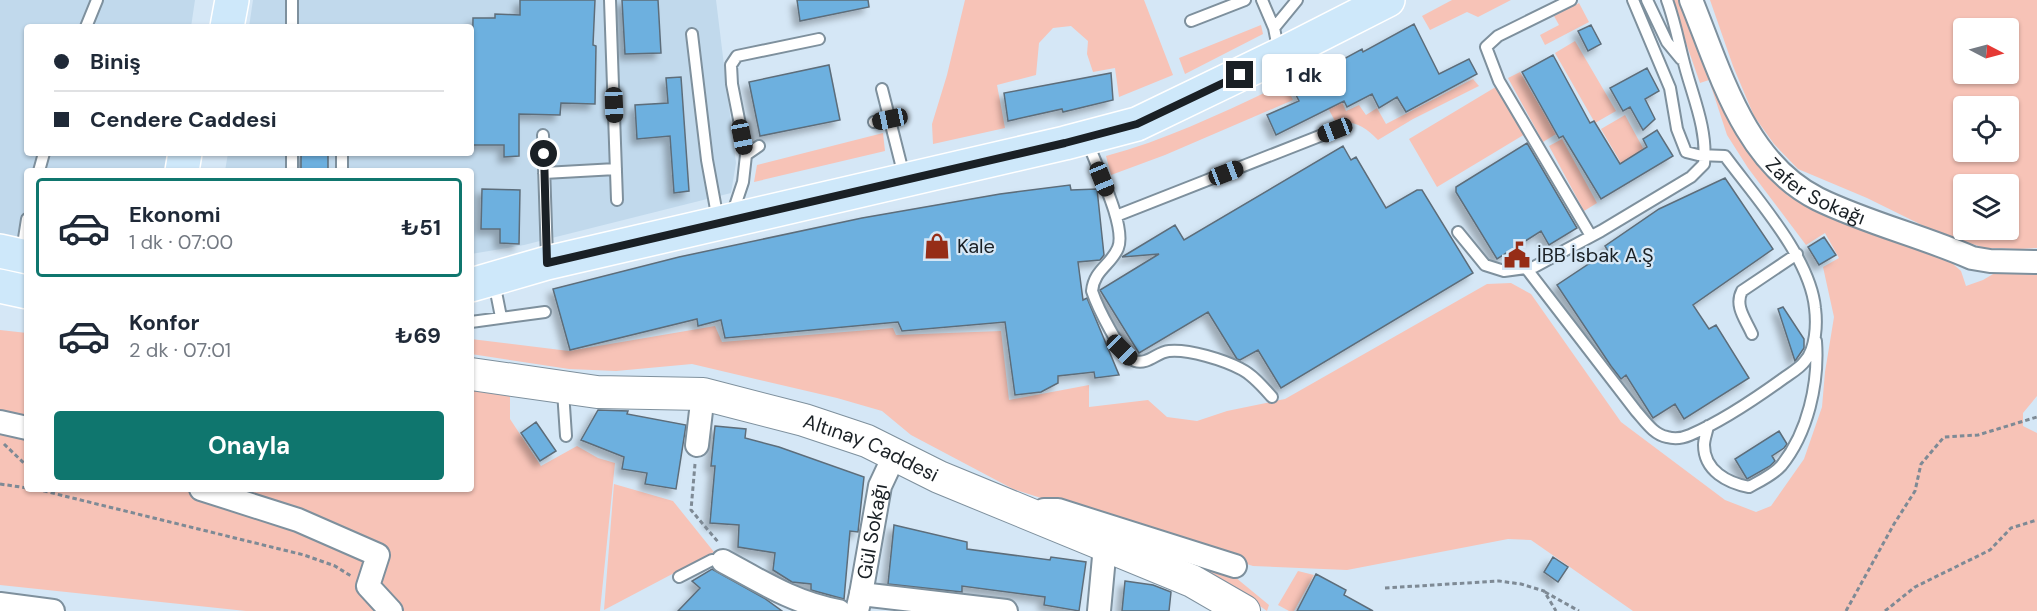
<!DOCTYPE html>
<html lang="tr">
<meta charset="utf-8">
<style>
body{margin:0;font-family:"DM Sans",sans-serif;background:#f2f2f3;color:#1f2937;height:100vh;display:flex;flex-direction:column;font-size:22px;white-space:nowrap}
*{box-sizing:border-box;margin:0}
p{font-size:20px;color:#747a83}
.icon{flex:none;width:33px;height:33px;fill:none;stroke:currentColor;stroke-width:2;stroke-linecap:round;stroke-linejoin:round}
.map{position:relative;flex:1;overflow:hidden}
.details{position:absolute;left:24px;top:168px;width:450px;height:324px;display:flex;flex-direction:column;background:#fff;border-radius:6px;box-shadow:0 2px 4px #0004}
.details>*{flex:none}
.banner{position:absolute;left:24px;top:24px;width:450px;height:132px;border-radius:6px;box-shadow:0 2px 4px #0004;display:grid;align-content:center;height:132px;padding:0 30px;background:#fff}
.needle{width:39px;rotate:96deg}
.buttons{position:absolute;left:1953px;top:18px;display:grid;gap:12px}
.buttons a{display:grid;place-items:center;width:66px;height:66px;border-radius:6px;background:#fff;box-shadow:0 2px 4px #0004;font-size:30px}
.end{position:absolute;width:27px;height:27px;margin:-14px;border:8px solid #1a2025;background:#fff;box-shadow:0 0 0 3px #fff}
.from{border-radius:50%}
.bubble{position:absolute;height:42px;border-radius:6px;background:#fff;box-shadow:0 2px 4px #0004;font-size:20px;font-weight:700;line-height:42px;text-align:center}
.car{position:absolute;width:18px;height:36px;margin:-18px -9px;border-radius:8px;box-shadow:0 0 4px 2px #0007;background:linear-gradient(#222 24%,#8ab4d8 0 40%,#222 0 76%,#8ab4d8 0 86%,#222 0)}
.banner b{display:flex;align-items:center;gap:21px;height:57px;font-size:22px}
.banner b+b{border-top:2px solid #e0e1e3}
.banner i{width:15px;height:15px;background:#1f2937}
ul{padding:10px 0 0;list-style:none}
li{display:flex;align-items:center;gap:18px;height:99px;margin:0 12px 9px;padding:0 18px;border:3px solid transparent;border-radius:6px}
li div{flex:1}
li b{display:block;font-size:22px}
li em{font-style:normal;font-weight:700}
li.selected{border-color:#0f766e}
li>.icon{width:54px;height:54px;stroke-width:1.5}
.cta{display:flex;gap:12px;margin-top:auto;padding:12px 30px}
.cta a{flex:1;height:69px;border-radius:6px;background:#0f766e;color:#fff;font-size:24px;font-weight:700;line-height:69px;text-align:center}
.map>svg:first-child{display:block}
.built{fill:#c1d9ec}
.green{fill:#f7c3b7;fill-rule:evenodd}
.building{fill:#6db0df;stroke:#5d6d7a;stroke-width:1.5;filter:url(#shadow)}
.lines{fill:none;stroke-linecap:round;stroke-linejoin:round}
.lane-casing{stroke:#7e909d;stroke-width:14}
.street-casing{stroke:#7e909d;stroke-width:26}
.secondary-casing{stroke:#7e909d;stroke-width:34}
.primary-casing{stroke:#fff;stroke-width:36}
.path{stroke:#7e8a95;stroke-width:3;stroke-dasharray:4.5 3;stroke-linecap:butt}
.lane{stroke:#fff;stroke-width:10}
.street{stroke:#fff;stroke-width:22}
.secondary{stroke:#fff;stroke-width:32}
.primary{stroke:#cee8fa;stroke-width:33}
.route{stroke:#1a2025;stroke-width:8}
.labels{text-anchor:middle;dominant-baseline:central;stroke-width:4.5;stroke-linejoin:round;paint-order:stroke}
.street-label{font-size:20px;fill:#1a2025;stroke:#d5e7f6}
.poi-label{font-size:20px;fill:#1a2025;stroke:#d5e7f6;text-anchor:start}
</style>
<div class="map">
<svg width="2037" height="611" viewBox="0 0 2037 611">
<defs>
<filter id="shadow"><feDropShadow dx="-5.5" dy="5.5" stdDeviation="3" flood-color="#0004"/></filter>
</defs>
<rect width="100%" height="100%" fill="#d5e7f6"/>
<path class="built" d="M0 0H195L191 27H27V153H172L169 171H27V243L0 238Z
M253 0H716L736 163 731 193 524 245 471 254V171H225L228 153H471V27H249Z"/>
<path class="green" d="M965 0H1144L1173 75 1119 97 1115 68 1093 72 1087 54 1088 41 1071 26 1053 28 1039 43 1036 75 997 85 1005 128 933 144 932 124 947 75Z
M1452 0H1511L1478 17 1467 12 1430 30 1422 16Z
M1671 0H1682L1745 144 1787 195 1830 217 1837 216 1944 256 1961 271 1966 286 1983 280 2005 267 2037 268V396L2023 413V426L2037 433V611H1633L1531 540 1508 539 1347 570 1253 566 1013 489 911 435 882 411 837 398 692 364 616 371 569 369 471 354V339L569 351 715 326 722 342 893 328 896 335 1001 331 1009 400 1089 385V407L1148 400 1167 417 1197 421 1227 411 1285 399 1487 284 1511 283 1531 294 1621 422 1725 500 1756 512 1771 506 1804 459 1822 407 1825 372 1834 317 1823 267 1839 258 1825 233 1806 245 1748 168 1727 135 1709 80 1700 83Z
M1710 0H2037V248L2018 249 1985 248 1940 234 1867 198 1798 169 1774 144 1754 116 1733 66ZM1964 28H2008V74H1964ZM1964 106H2008V152H1964ZM1964 184H2008V230H1964Z
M1579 3 1589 22 1545 45 1540 35 1559 25 1554 16Z
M1261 25 1263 34 1185 74 1179 58Z
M1575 41 1616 111 1595 123 1555 53Z
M1520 72 1556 134 1543 142 1508 78Z
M1312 78 1335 87 1346 111 1359 105 1366 115 1377 108 1386 124 1473 79 1479 86 1413 119 1378 140C1365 127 1355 120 1336 123Z
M1285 83 1293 100 1165 155 1111 175 1106 156C1169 139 1226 111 1285 83Z
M1499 85 1527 133 1437 187 1409 139Z
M1625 115 1644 150 1621 163 1601 129Z
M883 133 885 151 754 182 757 165Z
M1562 139 1597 203 1584 211 1549 146Z
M0 330 27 333V420L0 414Z
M471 390 510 395V419L541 466 577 446 598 458 615 463 600 611H400L376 585 386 546 229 489H471Z
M0 425 27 432V489H189L294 524 372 559 382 611H246L0 585Z
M614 484 673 501 714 552 604 610Z
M1097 526 1224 568 1269 605 1267 611 1215 575Z
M1298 571 1314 575 1294 611H1289L1278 605Z"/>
<path class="building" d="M520 0H595L593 45 596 46 595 104 561 103 560 115 519 114V156L504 157V145H471L473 18H495V14L520 15Z
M622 0H658L661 53 625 54Z
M797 0H868L869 7 800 21Z
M1414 24 1439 74 1469 59 1477 74 1406 112 1397 97 1379 108 1372 94 1347 107 1344 101 1276 135 1267 115 1299 101 1292 87 1362 49 1363 52Z
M1591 25 1601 44 1588 51 1578 31Z
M1553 55 1590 123 1594 121 1620 164 1647 147 1643 139 1657 130 1673 156 1601 199 1563 136 1559 138 1522 72Z
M829 65 840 120 760 136 749 82Z
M1647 68 1659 91 1645 99 1655 119 1643 130 1630 107 1623 111 1610 88Z
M1111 73 1113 100 1063 112 1062 109 1008 121 1004 93Z
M681 77 689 191 674 193 670 136 637 139 635 105 668 103 666 78Z
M1527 143 1577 228 1549 245 1541 231 1497 259 1456 192V187Z
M1343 146 1351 160 1356 157 1386 208 1417 190H1422L1473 273 1281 388 1258 350 1240 360 1237 359 1208 312 1139 353 1100 290 1159 254 1122 257 1175 225 1184 240Z
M301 153H328V171H301Z
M1725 178 1773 249 1693 305 1709 329 1716 325 1749 378 1684 419 1675 404 1653 418 1626 375 1621 379 1611 366 1557 285 1608 251 1605 246 1659 209Z
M1070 185 1071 190 1097 189 1104 255 1100 260 1078 262 1083 300 1087 298 1119 375 1095 378 1094 372 1058 376V383L1041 392 1015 395 1005 322 902 331 898 322 725 338 721 320 698 326 697 319 570 350 553 289 679 257 862 218 1000 194Z
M482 189 520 190 519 244 500 243V229H481Z
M1824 237 1836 255 1819 265 1808 247Z
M1783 307 1804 339V348L1795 361 1778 309Z
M598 410 628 411 627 414 686 425 676 489 645 484 647 473 622 469 624 457 581 440Z
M536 422 556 451 540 461 521 433Z
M715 426 746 429 745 438 779 447 864 477 858 532 850 531 844 599 811 590V584L792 582 773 570 775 553 738 547 739 525 710 523 715 466H711Z
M1779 431 1787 444 1784 448 1772 456 1775 461 1770 466 1747 479 1735 459Z
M894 525 967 542V549L1050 560 1051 557 1086 562 1079 611 1044 605 1045 597 962 586V592L888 584Z
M1553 557 1568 567 1558 582 1544 572Z
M712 569 764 598 782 611H678L700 588 692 581Z
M1316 574 1346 590 1344 595 1373 611H1297Z
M1125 581 1153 585 1171 592 1169 611H1122Z"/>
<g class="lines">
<g class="lane-casing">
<path id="lane" d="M610 0 617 200
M1262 0 1274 28
M1571 0 1498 36 1486 47 1499 81 1591 236
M1647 0 1667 42 1681 59
M1191 21 1245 0
M86 27 97 0
M292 27V0
M692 34 707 160 718 220
M1280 50 1277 43 1274 28 1297 0
M882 89 904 176
M874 122 890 119
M543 135 547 258
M1087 140C1095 164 1127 226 1118 248 1111 265 1094 270 1092 291 1097 306 1121 356 1135 361 1148 365 1157 352 1169 351 1189 349 1224 360 1241 369 1253 375 1263 387 1272 397
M292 153V171
M342 153V171
M746 155 732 84 731 65 737 56 819 39
M39 171 44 153
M544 173 616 169
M732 215 743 182 746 155 759 146
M1116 216 1335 130
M1458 232 1485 265 1504 271 1534 267 1601 231 1691 177 1704 164C1708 128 1691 93 1683 59 1678 39 1674 19 1667 0
M22 251 27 219
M1526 268 1636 411C1645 421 1654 435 1667 437 1674 439 1683 438 1690 435 1723 421 1755 399 1784 378 1791 373 1800 368 1805 361 1816 349 1817 324 1815 308 1810 257 1756 198 1725 156L1698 155 1686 152 1677 129 1670 88 1633 0
M494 282 501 317
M471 322 545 312
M1752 334C1746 320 1734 306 1742 291L1797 254
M563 391 566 436
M1708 426C1707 432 1704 439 1704 445 1704 471 1728 483 1749 487 1760 481 1773 475 1781 466 1808 433 1819 383 1816 341
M679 577 712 560 723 561"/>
</g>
<g class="street-casing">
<g id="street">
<path id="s1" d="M1691 0C1720 71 1744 162 1818 199 1867 223 1922 236 1972 258L1990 261 2037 262"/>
<path d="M0 422 27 428"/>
<path d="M697 445 703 394"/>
<path d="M201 489 298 520 378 555 368 586 391 611"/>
<path d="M1044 510H1058L1235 566"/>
<path d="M723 561C760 581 796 604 839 611"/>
<path d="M861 594 1006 611"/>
<path d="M0 604 53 611"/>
<path id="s2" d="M857 611 861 594 880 486 895 454"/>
<path d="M1099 611 1105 546"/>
</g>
</g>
<g class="secondary-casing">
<g id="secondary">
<path id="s3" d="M471 374 597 392 703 394 804 420 867 441 939 477 1192 581 1244 611"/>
</g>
</g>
<g class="primary-casing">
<path id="primary" d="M227 27 232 0
M182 171 185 153
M0 251 27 257
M471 285 547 263 1065 143 1137 124 1282 54 1388 0
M0 286 27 292"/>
</g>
<path class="path" d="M4 444 27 466
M695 464 691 510 719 543
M0 484 27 488
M36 489 304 555 335 566 351 576
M1385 588 1499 581 1521 584 1544 591 1556 611
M1545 592 1579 611
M1846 611 1894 524 1915 491 1921 464 1944 437 1978 435 2037 417
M1885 611 1915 587 1990 550 2011 528 2037 520"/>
<use href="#lane" class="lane"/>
<use href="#street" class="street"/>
<use href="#secondary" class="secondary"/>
<use href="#primary" class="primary"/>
</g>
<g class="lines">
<path class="route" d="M544 154 547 263 1065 143 1137 124 1240 75"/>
</g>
<defs>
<g id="shop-bare" transform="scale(2.07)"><path d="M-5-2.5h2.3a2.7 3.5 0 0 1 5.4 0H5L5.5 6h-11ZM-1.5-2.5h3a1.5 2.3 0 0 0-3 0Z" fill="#962d17" stroke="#d5e7f6" stroke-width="2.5" paint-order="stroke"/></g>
<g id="civic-bare" transform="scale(2.07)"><path d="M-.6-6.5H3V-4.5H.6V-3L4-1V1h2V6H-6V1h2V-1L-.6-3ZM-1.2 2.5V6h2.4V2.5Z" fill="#962d17" stroke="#d5e7f6" stroke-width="2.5" paint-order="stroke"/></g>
</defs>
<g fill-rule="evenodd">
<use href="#shop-bare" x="937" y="246"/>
<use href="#civic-bare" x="1517" y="255"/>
</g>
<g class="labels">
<g class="street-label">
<text stroke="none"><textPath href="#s1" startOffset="236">Zafer Sokağı</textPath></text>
<text stroke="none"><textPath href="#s3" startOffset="410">Altınay Caddesi</textPath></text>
<text stroke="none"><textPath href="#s2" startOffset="81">Gül Sokağı</textPath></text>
</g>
<g class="poi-label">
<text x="957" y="246">Kale</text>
<text x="1537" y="255">İBB İsbak A.Ş</text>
</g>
</g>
</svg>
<div class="buttons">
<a><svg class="needle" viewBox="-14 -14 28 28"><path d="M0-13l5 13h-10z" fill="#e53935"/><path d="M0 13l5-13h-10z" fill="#747a83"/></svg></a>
<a><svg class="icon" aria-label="locate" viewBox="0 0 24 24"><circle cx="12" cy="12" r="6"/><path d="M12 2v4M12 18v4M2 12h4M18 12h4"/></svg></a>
<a><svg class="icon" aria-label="layers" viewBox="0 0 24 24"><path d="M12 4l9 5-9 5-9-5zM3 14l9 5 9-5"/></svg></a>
</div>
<i class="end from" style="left:544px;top:154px"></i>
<i class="end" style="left:1240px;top:75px"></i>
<div class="bubble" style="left:1262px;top:54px;width:84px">1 dk</div>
<i class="car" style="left:614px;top:105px;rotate:178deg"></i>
<i class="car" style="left:890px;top:119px;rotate:258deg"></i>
<i class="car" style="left:1335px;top:130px;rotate:249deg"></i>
<i class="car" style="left:742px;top:137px;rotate:169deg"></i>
<i class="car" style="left:1226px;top:173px;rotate:69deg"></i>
<i class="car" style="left:1102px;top:179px;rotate:158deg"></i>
<i class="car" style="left:1122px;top:350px;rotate:135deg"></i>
<div class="banner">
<b><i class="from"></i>Biniş</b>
<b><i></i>Cendere Caddesi</b>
</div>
<section class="details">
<ul>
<li class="selected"><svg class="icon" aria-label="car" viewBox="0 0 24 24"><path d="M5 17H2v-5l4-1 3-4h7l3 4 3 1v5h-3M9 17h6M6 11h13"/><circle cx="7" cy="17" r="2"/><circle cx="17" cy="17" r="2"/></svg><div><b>Ekonomi</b><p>1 dk · 07:00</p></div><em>₺51</em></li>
<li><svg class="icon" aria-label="car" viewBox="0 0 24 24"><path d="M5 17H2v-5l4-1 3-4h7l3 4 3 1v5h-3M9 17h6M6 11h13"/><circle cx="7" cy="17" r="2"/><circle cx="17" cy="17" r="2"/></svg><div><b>Konfor</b><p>2 dk · 07:01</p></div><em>₺69</em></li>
</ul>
<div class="cta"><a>Onayla</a></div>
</section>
</div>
